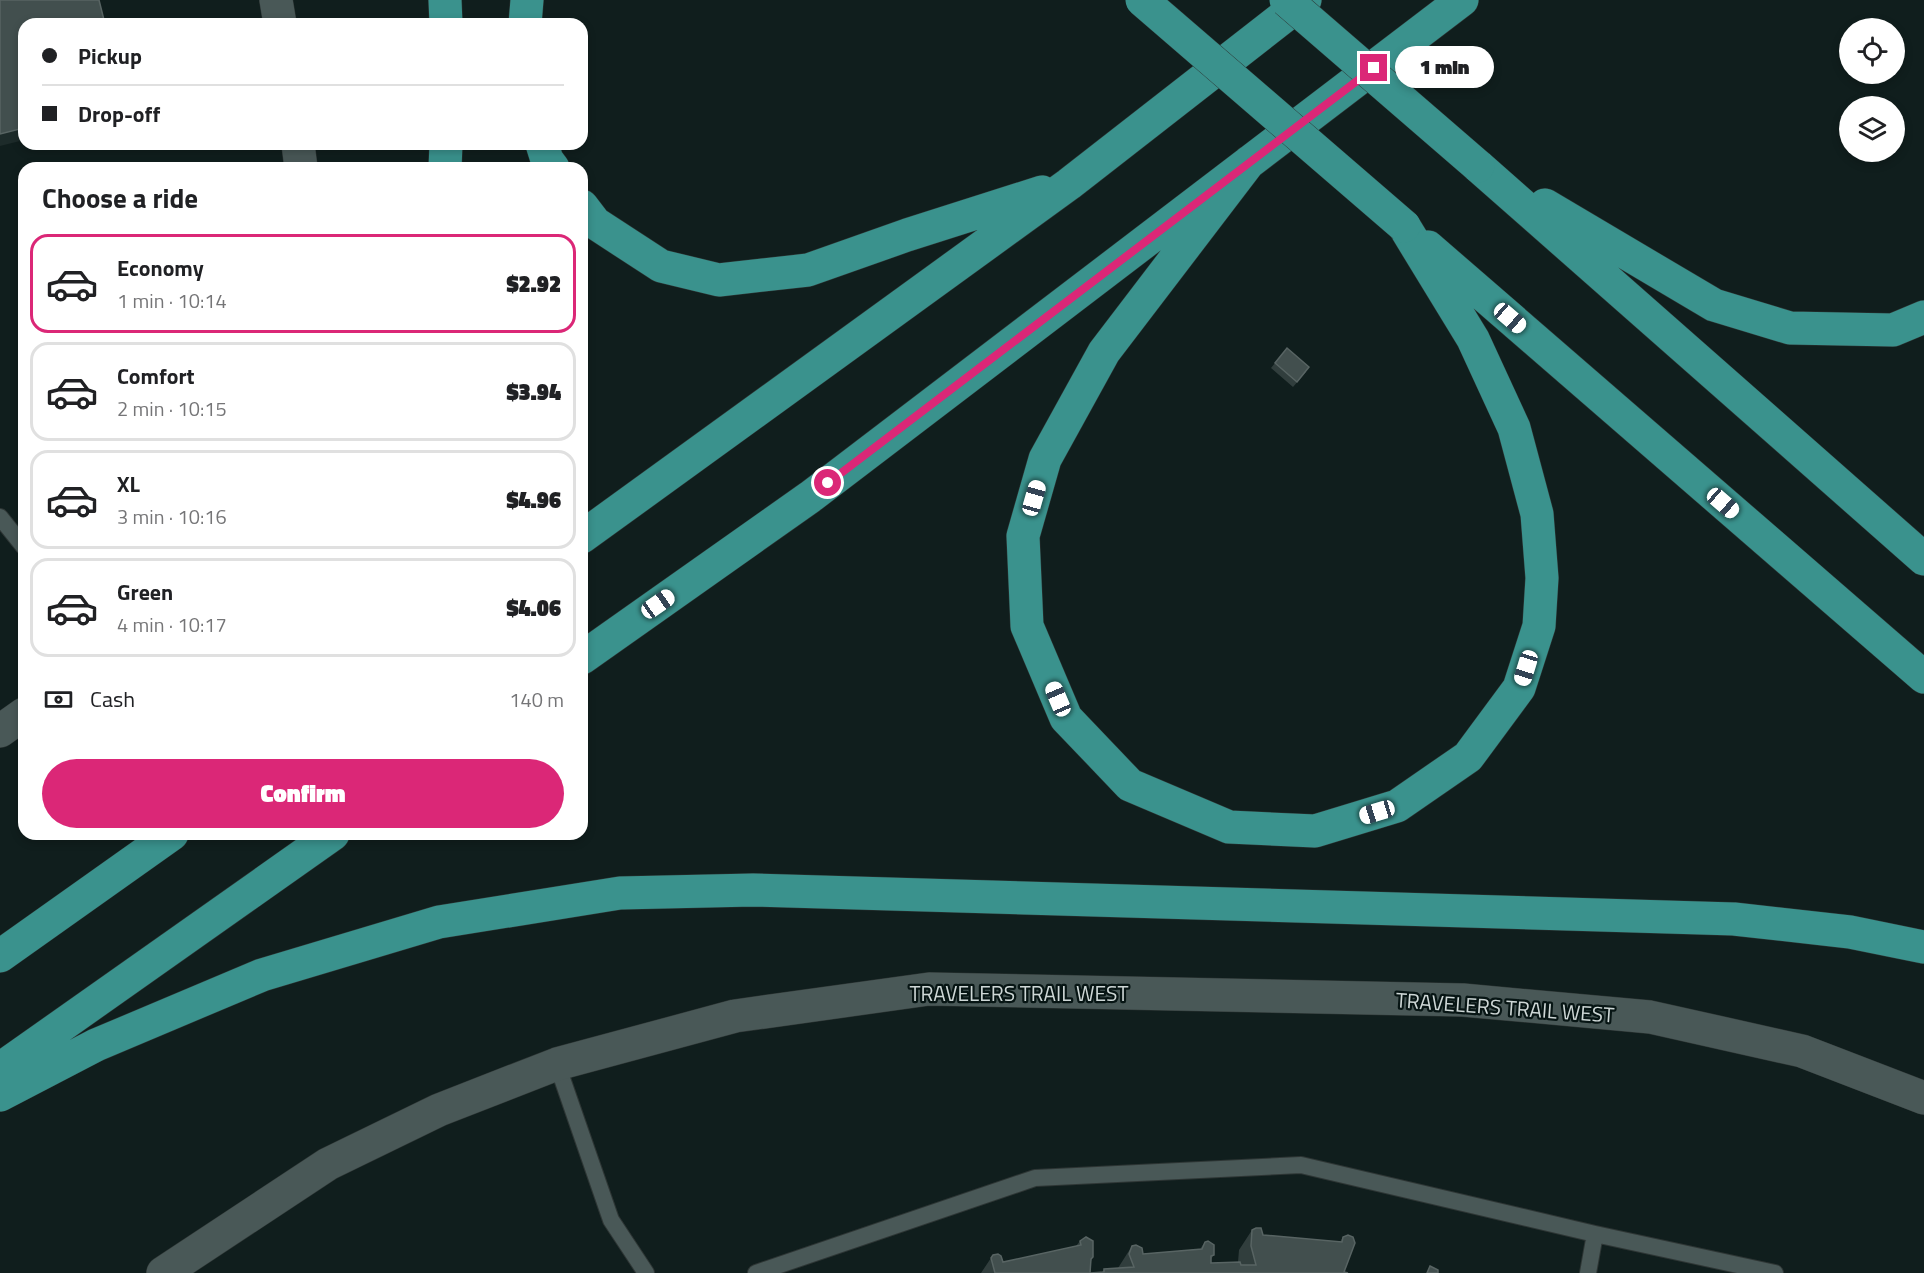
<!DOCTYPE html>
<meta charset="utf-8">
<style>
body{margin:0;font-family:"Titillium Web",sans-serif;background:#f6f6f6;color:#202124;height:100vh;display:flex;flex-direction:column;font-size:22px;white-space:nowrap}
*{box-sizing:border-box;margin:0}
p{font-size:20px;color:#757577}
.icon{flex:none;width:33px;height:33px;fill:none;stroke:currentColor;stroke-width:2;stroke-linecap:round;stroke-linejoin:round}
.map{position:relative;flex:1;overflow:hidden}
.side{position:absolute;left:18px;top:162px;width:570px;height:678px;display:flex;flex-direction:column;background:#fff;border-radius:18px;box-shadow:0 3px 9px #0003}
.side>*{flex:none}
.top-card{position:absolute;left:18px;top:18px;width:570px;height:132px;border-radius:18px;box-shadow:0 3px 9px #0003;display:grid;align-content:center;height:132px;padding:0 24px;background:#fff}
.buttons{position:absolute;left:1839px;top:18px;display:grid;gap:12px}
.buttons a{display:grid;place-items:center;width:66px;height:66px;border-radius:50%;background:#fff;box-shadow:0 3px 9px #0003;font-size:30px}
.end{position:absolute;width:27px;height:27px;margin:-14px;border:8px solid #db2777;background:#fff;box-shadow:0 0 0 3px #fff}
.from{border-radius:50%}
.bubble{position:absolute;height:42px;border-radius:21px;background:#fff;box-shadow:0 3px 9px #0003;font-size:20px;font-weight:800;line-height:42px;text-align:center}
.car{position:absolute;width:18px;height:36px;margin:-18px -9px;border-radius:8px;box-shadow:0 0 4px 2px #0007;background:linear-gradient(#fff 24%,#345 0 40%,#fff 0 76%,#345 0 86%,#fff 0)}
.top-card b{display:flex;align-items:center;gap:21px;height:57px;font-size:22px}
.top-card b+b{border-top:2px solid #e0e0e0}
.top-card i{width:15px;height:15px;background:#202124}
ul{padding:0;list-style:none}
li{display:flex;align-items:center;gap:18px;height:99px;margin:0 12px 9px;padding:0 12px;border:3px solid #e0e0e0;border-radius:18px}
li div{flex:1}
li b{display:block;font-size:22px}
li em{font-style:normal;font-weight:800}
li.active{border-color:#db2777}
li>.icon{width:54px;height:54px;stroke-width:1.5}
h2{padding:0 24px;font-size:27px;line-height:72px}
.pay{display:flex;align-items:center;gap:15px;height:66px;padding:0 24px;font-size:22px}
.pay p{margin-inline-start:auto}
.primary-button{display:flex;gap:12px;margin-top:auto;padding:12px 24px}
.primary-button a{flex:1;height:69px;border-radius:36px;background:#db2777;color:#fff;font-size:24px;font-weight:800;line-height:69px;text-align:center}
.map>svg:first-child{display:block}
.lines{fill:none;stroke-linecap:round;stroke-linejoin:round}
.service-casing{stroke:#2e3635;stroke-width:18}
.tertiary-casing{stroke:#2e3635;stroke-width:34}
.motorway-casing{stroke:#2e3635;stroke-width:34}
.service{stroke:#495857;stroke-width:16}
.tertiary{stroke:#495857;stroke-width:33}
.motorway{stroke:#3a928d;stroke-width:33}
.motorway-bridge-casing{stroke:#2e3635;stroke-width:34;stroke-linecap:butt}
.motorway-bridge{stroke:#3a928d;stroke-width:33}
.wall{fill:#313e3d}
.shaded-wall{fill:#1d2b2a}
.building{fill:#424f4e;stroke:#586463;stroke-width:1.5}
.route{stroke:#db2777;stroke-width:8}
.labels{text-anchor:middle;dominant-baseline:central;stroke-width:4.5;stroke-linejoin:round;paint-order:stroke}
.street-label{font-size:21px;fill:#ced7d6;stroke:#071514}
</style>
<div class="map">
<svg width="1924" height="1273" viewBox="0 0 1924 1273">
<rect width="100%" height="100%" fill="#101e1d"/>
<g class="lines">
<g class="service-casing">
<path id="service" d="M0 517 24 547
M557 1064 611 1220 646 1273
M756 1273 1035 1178 1301 1165 1595 1234 1775 1273
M1588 1273 1595 1234"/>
</g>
<g class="tertiary-casing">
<path id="tertiary" d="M276 0 280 24
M298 144 301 168
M0 731 24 714
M163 1273 328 1164 439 1110 557 1064 735 1016 929 989 1463 1000 1650 1017 1802 1051 1924 1098"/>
</g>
<g class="motorway-casing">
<path id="motorway" d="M445 0 446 24
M525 24 527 0
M542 144 547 160 553 168
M1249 162 1104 352 1045 459 1023 536 1027 626 1066 718 1130 785 1229 827 1315 831 1397 806 1468 757 1519 688 1539 626 1542 578 1537 514 1514 428 1473 339 1404 226
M1478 166 1924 559
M445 168 446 144
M1545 205 1714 305 1790 328 1893 330 1924 317
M582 206 595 223 661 266 719 280 808 270 907 235 1042 192
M1428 247 1924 677
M582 537 1069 184 1305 0
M582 658 810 497 1462 0
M0 956 172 834
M0 1069 333 834
M0 1095 96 1045 262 975 439 922 620 893 753 890 1734 919 1850 932 1924 947"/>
</g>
<use href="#service" class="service"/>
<use href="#tertiary" class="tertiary"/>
<use href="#motorway" class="motorway"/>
<g class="motorway-bridge-casing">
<path id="motorway-bridge" d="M1142 0 1404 226
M1286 0 1478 166"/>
</g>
<use href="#motorway-bridge" class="motorway-bridge"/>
</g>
<path class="wall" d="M1275 363 1306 372 1293 387 1271 368Z
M1252 1230 1263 1235 1340 1242 1343 1237 1344 1272 1348 1273H981L993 1255 1003 1262 1076 1246 1080 1241 1093 1257 1091 1261 1090 1273 1102 1272 1104 1269 1118 1268 1132 1246 1143 1254 1200 1249 1205 1242 1214 1255 1211 1259V1263L1238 1262 1239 1250Z"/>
<path class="shaded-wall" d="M24 128V140L0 146V134Z"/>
<path class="building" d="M0 0H99L105 24H24V128L0 134Z
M1287 348 1309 367 1297 382 1275 363Z
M1256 1228H1261L1263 1235 1342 1242 1343 1237 1348 1235 1353 1237 1355 1243 1344 1272 1348 1273H995L991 1258 993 1255 998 1254 1001 1256 1003 1262 1081 1245 1080 1241 1086 1237 1093 1241V1257L1091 1259 1090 1273 1104 1272V1269L1134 1267 1129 1254 1132 1246 1136 1245 1142 1248 1143 1254 1202 1249 1205 1242 1208 1241 1214 1245V1255L1211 1256V1263L1240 1262 1241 1265H1256L1251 1246 1252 1230Z
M1430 1266 1438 1270V1273H1427Z"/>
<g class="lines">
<path class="route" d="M828 483 1374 68"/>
</g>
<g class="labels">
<g class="street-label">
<text x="1019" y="993">TRAVELERS TRAIL WEST</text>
<text transform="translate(1505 1007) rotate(4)">TRAVELERS TRAIL WEST</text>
</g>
</g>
</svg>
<div class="buttons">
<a><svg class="icon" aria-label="locate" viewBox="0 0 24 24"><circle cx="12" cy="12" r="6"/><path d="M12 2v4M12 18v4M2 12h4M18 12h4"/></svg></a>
<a><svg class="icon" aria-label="layers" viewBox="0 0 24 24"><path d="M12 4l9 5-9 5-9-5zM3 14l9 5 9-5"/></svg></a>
</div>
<i class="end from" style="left:828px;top:483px"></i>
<i class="end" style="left:1374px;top:68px"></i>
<div class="bubble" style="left:1395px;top:46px;width:99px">1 min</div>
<i class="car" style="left:1510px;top:318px;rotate:131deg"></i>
<i class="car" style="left:1034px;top:498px;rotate:16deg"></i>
<i class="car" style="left:1723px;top:503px;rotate:131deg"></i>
<i class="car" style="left:658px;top:604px;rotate:55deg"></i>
<i class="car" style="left:1526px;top:668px;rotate:197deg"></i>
<i class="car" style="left:1058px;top:699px;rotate:337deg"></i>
<i class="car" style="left:1377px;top:812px;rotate:253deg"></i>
<div class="top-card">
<b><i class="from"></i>Pickup</b>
<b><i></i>Drop-off</b>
</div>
<section class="side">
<h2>Choose a ride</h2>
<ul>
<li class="active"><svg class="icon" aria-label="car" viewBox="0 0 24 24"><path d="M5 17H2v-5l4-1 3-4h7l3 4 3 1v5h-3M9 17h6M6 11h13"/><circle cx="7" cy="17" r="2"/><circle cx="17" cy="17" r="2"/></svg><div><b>Economy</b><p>1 min · 10:14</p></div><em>$2.92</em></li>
<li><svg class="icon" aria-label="car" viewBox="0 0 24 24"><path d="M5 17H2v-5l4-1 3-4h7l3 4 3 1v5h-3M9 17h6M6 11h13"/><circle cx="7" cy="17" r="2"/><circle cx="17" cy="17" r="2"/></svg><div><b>Comfort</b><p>2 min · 10:15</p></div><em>$3.94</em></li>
<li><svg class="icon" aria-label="car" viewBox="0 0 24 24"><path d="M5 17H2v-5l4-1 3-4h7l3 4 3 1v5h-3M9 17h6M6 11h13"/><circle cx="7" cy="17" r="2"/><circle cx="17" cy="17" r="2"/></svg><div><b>XL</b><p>3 min · 10:16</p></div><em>$4.96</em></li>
<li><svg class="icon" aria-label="car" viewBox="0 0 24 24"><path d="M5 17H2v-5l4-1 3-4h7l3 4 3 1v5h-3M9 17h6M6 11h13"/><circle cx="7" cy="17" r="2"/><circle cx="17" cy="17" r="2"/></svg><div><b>Green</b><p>4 min · 10:17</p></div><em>$4.06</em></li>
</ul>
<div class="pay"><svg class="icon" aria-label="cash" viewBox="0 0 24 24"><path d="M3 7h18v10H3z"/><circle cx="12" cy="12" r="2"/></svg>Cash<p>140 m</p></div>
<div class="primary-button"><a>Confirm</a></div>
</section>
</div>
